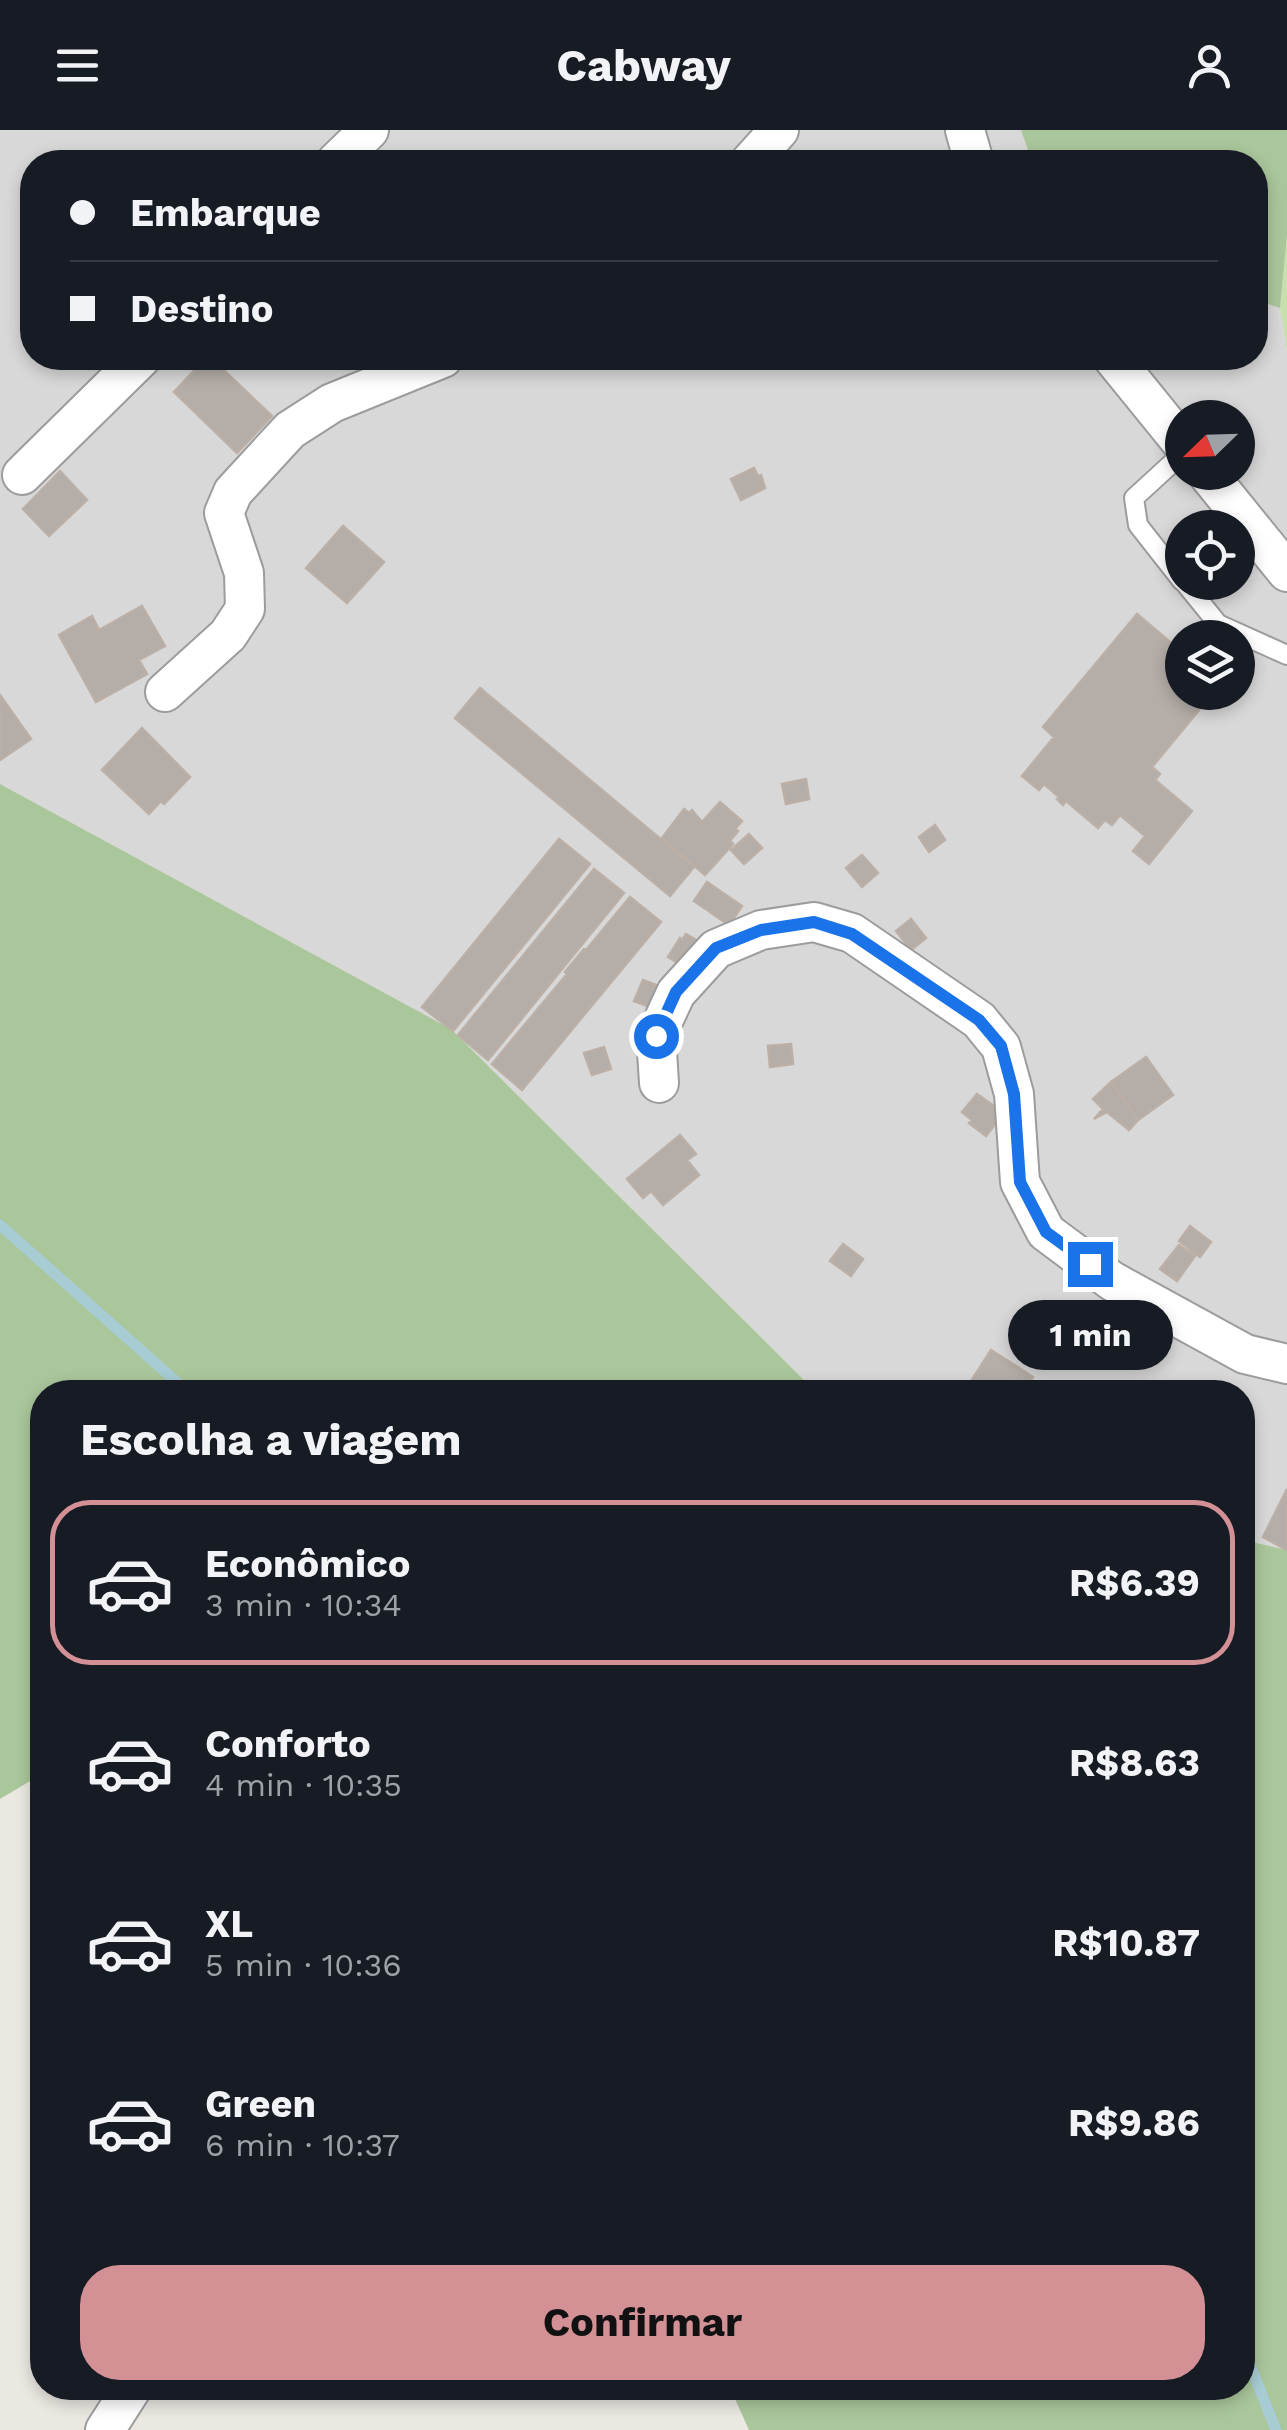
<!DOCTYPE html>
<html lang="pt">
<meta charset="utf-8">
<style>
body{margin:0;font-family:"Work Sans",sans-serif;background:#20242c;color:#f1f3f6;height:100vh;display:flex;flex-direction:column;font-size:38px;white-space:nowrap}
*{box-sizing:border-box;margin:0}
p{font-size:32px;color:#9ea1a6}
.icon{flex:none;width:55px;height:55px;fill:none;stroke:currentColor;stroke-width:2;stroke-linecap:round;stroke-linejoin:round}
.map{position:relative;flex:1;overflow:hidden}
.details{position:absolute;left:30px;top:1250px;width:1225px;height:1020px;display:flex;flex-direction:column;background:#171b24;border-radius:40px;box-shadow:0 5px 15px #0003}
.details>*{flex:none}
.banner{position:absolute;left:20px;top:20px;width:1248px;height:220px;border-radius:40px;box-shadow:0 5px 15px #0003;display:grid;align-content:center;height:220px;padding:0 50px;background:#171b24}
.needle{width:65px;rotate:247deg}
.buttons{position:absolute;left:1165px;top:270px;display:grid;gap:20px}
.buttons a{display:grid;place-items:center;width:90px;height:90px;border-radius:50%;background:#171b24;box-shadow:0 5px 15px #0003;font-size:50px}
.end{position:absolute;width:45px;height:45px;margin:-22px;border:12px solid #1a73e8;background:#fff;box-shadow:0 0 0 5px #fff}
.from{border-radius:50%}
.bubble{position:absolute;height:70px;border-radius:35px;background:#171b24;box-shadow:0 5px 15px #0003;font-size:32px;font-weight:700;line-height:70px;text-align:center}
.banner b{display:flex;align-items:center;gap:35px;height:95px;font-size:38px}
.banner b+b{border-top:2px solid #363941}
.banner i{width:25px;height:25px;background:#f1f3f6}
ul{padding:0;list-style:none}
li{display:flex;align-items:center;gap:30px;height:165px;margin:0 20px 15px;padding:0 30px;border:5px solid transparent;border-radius:40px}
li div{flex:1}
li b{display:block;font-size:38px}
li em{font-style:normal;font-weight:700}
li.on{border-color:#d39095}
li>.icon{width:90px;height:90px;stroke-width:1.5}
h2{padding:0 50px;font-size:45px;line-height:120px}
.button{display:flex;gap:20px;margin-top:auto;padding:20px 50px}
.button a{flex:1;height:115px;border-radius:40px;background:#d39095;color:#111;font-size:40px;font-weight:700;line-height:115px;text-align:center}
header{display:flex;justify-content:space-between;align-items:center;height:130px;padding:0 50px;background:#171b24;font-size:45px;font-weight:700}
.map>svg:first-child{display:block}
.residential{fill:#d9d8d8;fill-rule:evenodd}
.grass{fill:#c8e0ad}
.forest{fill:#aac69b}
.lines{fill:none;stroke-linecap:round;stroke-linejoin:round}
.stream{stroke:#a7ccd4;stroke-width:11}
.building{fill:#b4ada8;stroke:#bbafa6;stroke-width:2.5}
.lane-casing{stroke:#9c9c9c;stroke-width:22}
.street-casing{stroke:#9c9c9c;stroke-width:42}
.lane{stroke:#fff;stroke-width:18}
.street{stroke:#fff;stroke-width:38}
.route{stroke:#1a73e8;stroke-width:12}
</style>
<header><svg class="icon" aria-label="menu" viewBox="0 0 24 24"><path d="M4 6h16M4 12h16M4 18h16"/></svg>Cabway<svg class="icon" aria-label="person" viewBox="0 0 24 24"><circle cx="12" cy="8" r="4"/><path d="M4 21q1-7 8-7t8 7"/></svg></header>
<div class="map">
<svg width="1287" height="2300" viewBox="0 0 1287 2300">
<rect width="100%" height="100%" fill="#ebe8e2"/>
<path class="residential" d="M0 0H1021L1032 32H32V228H1255V170L1280 178 1287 221V1420L1243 1410 1242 1262H816L451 899 0 654ZM1182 288H1238V342H1182ZM1182 398H1238V452H1182ZM1182 508H1238V562H1182Z"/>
<path class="grass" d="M1287 105V221L1280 178Z"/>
<path class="forest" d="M1021 0H1287V105L1280 178 1255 170V32H1032Z
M0 654 451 899 816 1262H42V1644L0 1669Z
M1243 1410 1287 1420V2300H749L730 2258H1242Z"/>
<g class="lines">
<path class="stream" d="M0 1095 188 1262
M1242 2215 1276 2300"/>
</g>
<path class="building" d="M206 228H211L272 286 237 323 174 262Z
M754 338 758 346 761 345 765 358 741 370 731 349Z
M60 341 87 370 49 406 23 379Z
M343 396 384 432 347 473 306 438Z
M142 476 165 516 139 530 147 544 96 572 59 505 92 486 99 500Z
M1137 484 1182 522V562H1214L1152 637 1160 644 1155 650 1192 681 1149 734 1133 721 1145 706 1120 685 1112 695 1105 690 1098 698 1066 671 1063 675 1057 669 1059 667 1044 654 1039 660 1022 646 1054 607 1043 597Z
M480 558 694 737 670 766 455 588Z
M0 565 31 609 0 630Z
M142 598 190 647 164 674 161 671 149 684 102 640Z
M806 649 809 669 786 674 782 654Z
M720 672 742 691 735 699 738 701 730 711 733 714 705 745 662 708 684 679 689 683 692 680 702 692Z
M935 695 945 710 929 722 919 707Z
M749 704 762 718 744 734 731 720Z
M559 709 590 734 453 901 422 877Z
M862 725 878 743 862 757 846 738Z
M594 739 624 763 488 930 458 905Z
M707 752 742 776 729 795 694 771Z
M630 767 661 792 522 960 492 934 567 844 565 842 584 819 586 820Z
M911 789 926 808 911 820 896 801Z
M686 804 698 811 685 837 668 827 680 808 682 810Z
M643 850 661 857 652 878 634 871Z
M791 914 793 934 770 937 768 916Z
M604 917 611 939 592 945 584 923Z
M1146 927 1173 965 1138 990 1111 952Z
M1111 952 1138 990 1129 1000 1107 982 1094 989 1103 979 1093 969Z
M977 964 1004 983 986 1006 969 993 972 990 962 982Z
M680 1005 696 1024 687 1030 699 1045 663 1075 651 1061 643 1068 627 1049Z
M1190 1096 1211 1112 1200 1127 1179 1111Z
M843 1114 863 1129 851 1146 830 1131Z
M1179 1115 1195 1126 1177 1151 1160 1139Z
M991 1220 1033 1247 1023 1262H964Z
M1287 1359V1420L1263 1407Z"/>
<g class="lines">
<g class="lane-casing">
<path id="lane" d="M1182 324 1134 368 1138 395 1182 451
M1184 452 1218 494 1287 525"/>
</g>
<g class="street-casing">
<path id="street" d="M965 0 974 32
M336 32 369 0
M750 32 779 0
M1113 228 1182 313
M1206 342 1287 442
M22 345 141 228
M165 562 228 505 245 479 244 443 224 383 233 362 290 300 332 273 443 228
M659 953 656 906 676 863 716 819 761 800 814 792 852 803 979 890 1001 917 1014 964 1020 1052 1046 1102 1112 1151 1245 1224 1287 1234
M105 2300 132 2258"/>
</g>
<use href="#lane" class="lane"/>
<use href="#street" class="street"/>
</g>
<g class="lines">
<path class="route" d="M656 906 676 862 716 818 761 800 814 792 852 804 979 890 1001 916 1014 964 1020 1052 1046 1102 1090 1134"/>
</g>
</svg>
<div class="buttons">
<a><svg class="needle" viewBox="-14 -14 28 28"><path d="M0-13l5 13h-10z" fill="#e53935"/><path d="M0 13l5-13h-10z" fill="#9ea1a6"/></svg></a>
<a><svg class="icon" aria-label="locate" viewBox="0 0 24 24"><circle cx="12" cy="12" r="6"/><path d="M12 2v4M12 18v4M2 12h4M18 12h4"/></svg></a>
<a><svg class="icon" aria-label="layers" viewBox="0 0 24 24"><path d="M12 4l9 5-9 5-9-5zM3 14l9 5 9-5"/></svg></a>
</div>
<i class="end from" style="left:656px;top:906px"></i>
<i class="end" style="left:1090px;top:1134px"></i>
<div class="bubble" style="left:1008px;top:1170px;width:165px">1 min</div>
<div class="banner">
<b><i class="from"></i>Embarque</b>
<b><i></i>Destino</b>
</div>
<section class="details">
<h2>Escolha a viagem</h2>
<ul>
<li class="on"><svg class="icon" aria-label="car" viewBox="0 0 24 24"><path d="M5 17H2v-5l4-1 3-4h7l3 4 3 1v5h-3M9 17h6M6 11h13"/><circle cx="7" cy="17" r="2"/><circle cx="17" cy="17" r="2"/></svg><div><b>Econômico</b><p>3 min · 10:34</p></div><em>R$6.39</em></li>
<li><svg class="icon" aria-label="car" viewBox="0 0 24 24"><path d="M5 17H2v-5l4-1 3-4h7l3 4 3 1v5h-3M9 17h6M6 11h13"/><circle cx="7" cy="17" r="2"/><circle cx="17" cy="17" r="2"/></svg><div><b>Conforto</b><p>4 min · 10:35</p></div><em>R$8.63</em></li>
<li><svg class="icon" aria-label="car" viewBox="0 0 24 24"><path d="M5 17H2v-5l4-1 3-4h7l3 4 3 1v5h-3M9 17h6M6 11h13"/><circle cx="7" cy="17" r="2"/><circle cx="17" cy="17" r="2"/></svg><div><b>XL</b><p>5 min · 10:36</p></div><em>R$10.87</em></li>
<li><svg class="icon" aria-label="car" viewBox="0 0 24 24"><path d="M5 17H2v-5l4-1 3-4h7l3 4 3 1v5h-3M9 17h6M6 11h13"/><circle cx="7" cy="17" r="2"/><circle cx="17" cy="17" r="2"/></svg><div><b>Green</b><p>6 min · 10:37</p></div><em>R$9.86</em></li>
</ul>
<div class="button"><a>Confirmar</a></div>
</section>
</div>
